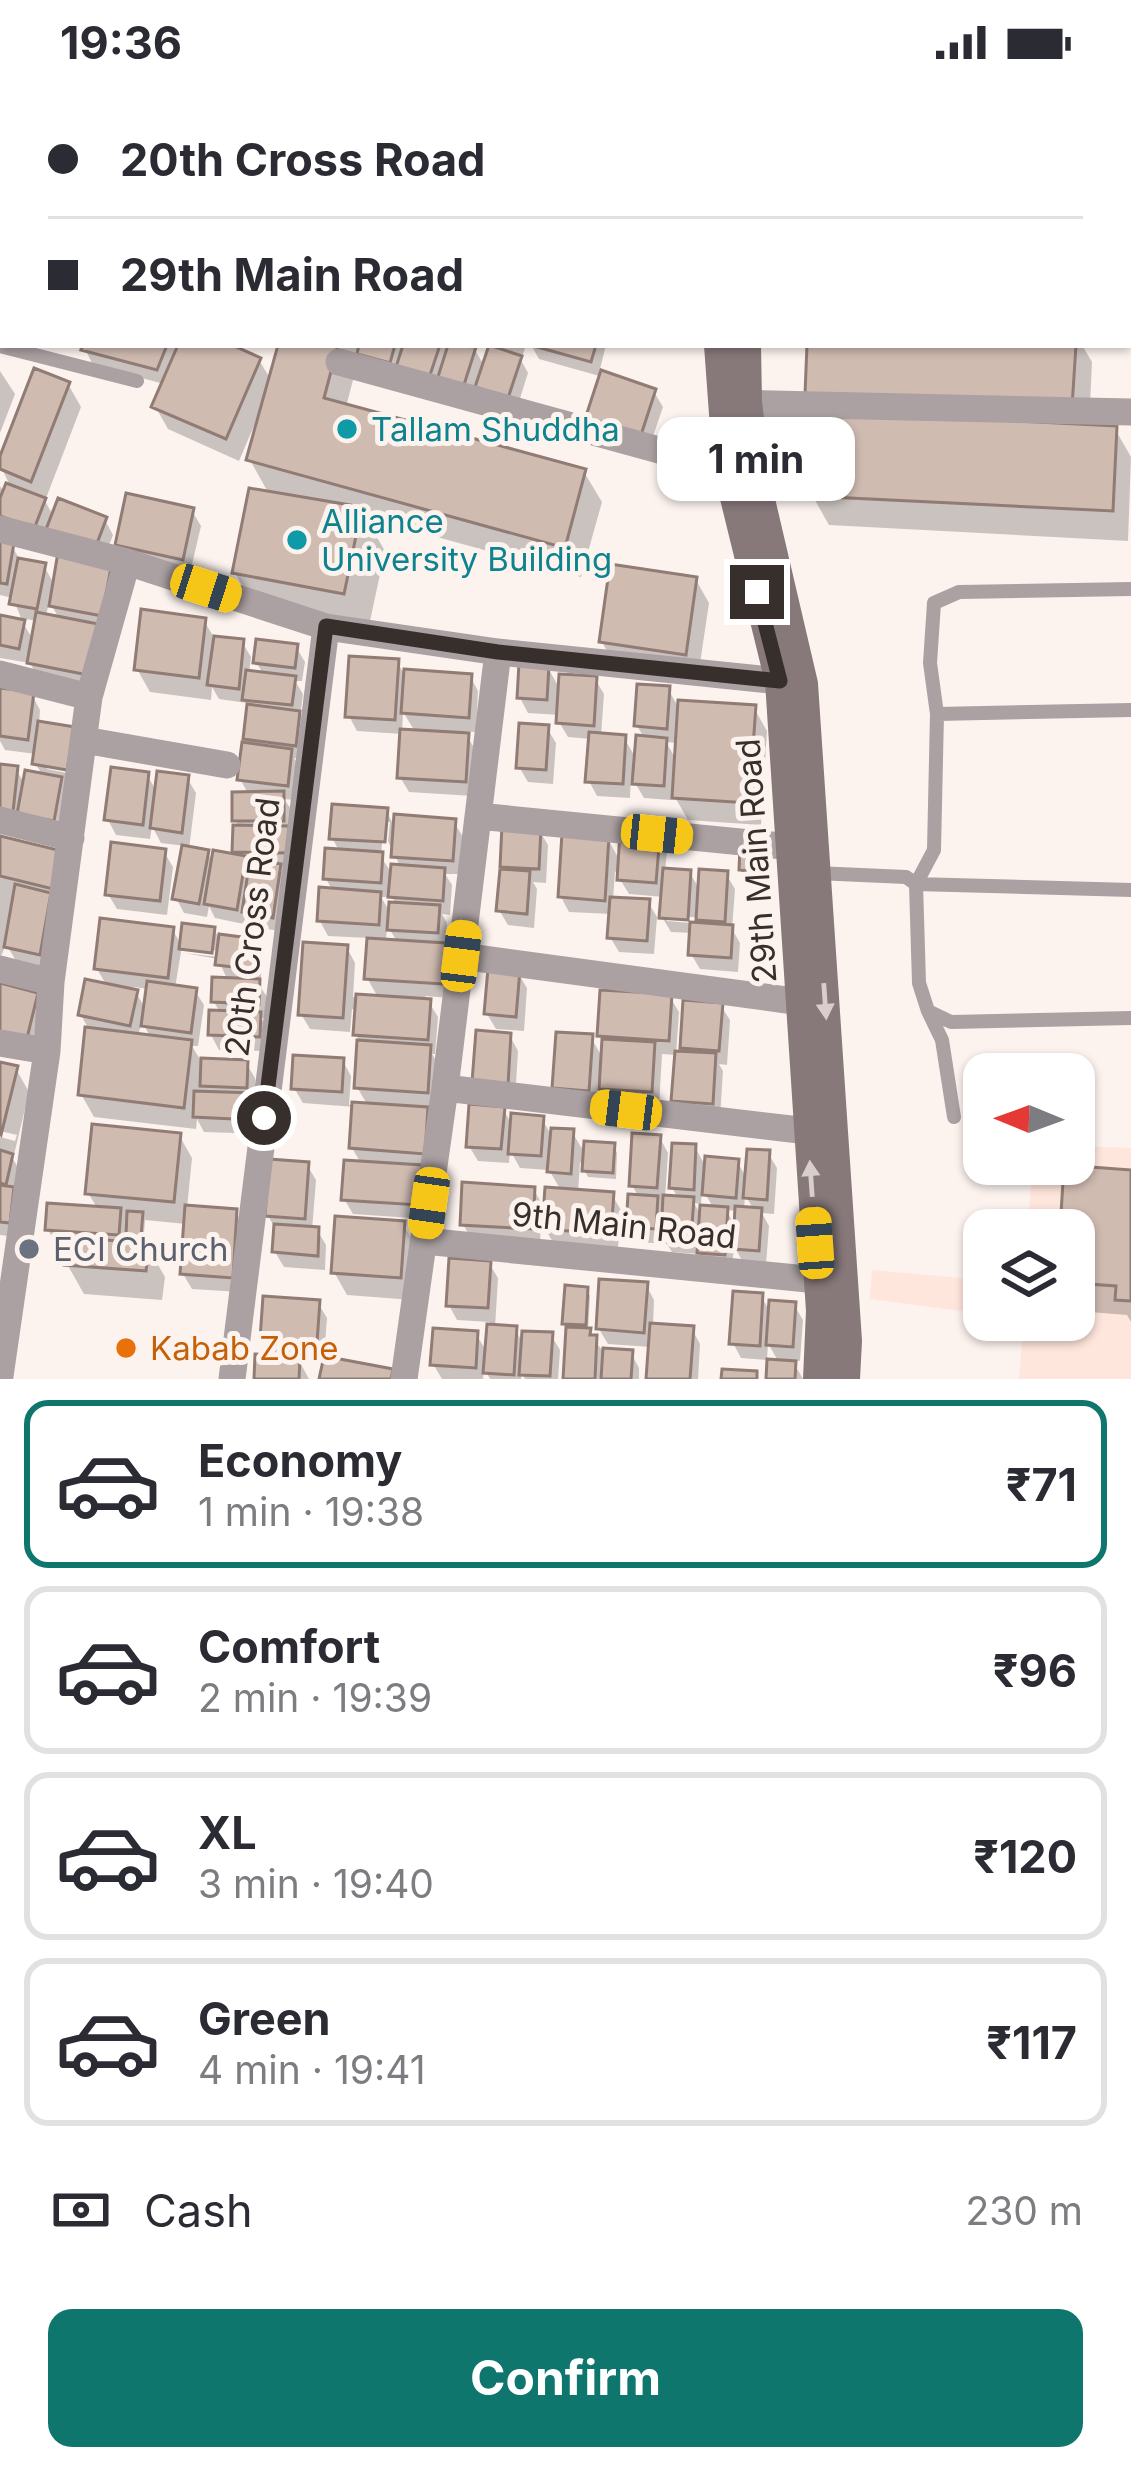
<!DOCTYPE html>
<meta charset="utf-8">
<style>
body{margin:0;font-family:Inter,sans-serif;background:#f7f7f7;color:#2b2b33;height:100vh;display:flex;flex-direction:column;font-size:45px;white-space:nowrap}
*{box-sizing:border-box;margin:0}
p{font-size:39px;color:#7c7c81}
.icon{flex:none;width:66px;height:66px;fill:none;stroke:currentColor;stroke-width:2;stroke-linecap:round;stroke-linejoin:round}
.map{position:relative;height:1295px;overflow:hidden}
.side{display:flex;flex-direction:column;background:#fff;flex:1}
.side>*{flex:none}
.banner{position:absolute;left:0px;top:0px;width:1131px;height:264px;box-shadow:0 3px 9px #0004;display:grid;align-content:center;height:264px;padding:0 48px;background:#fff}
.needle{width:78px;rotate:271deg}
.controls{position:absolute;left:963px;top:969px;display:grid;gap:24px}
.controls a{display:grid;place-items:center;width:132px;height:132px;border-radius:24px;background:#fff;box-shadow:0 3px 9px #0004;font-size:60px}
.end{position:absolute;width:54px;height:54px;margin:-27px;border:15px solid #372f2b;background:#fff;box-shadow:0 0 0 6px #fff}
.from{border-radius:50%}
.bubble{position:absolute;height:84px;border-radius:24px;background:#fff;box-shadow:0 3px 9px #0004;font-size:39px;font-weight:700;line-height:84px;text-align:center}
.car{position:absolute;width:36px;height:72px;margin:-36px -18px;border-radius:15px;box-shadow:0 0 9px 3px #0007;background:linear-gradient(#f5c518 24%,#345 0 40%,#f5c518 0 76%,#345 0 86%,#f5c518 0)}
.banner b{display:flex;align-items:center;gap:42px;height:114px;font-size:45px}
.banner b+b{border-top:3px solid #e1e1e2}
.banner i{width:30px;height:30px;background:#2b2b33}
ul{padding:21px 0 0;list-style:none}
li{display:flex;align-items:center;gap:36px;height:168px;margin:0 24px 18px;padding:0 24px;border:6px solid #e1e1e2;border-radius:24px}
li div{flex:1}
li b{display:block;font-size:45px}
li em{font-style:normal;font-weight:700}
li.active{border-color:#0f766e}
li>.icon{width:108px;height:108px;stroke-width:1.5}
.pay{display:flex;align-items:center;gap:30px;height:132px;padding:0 48px;font-size:45px}
.pay p{margin-inline-start:auto}
.action{display:flex;gap:24px;margin-top:auto;padding:24px 48px}
.action a{flex:1;height:138px;border-radius:24px;background:#0f766e;color:#fff;font-size:48px;font-weight:700;line-height:138px;text-align:center}
.status{display:flex;justify-content:space-between;align-items:center;height:84px;padding:0 60px;background:#fff;direction:ltr}
.status svg{height:33px;fill:currentColor}
.map>svg:first-child{display:block}
.built{fill:#fee6dc}
.shadow{fill:#0003;fill-rule:evenodd}
.building{fill:#d0bbb1;stroke:#907c74;stroke-width:3}
.lines{fill:none;stroke-linecap:round;stroke-linejoin:round}
.lane{stroke:#aba0a2;stroke-width:14}
.street{stroke:#aba0a2;stroke-width:27}
.secondary{stroke:#87787a;stroke-width:30}
.oneway{fill:#d9cecc}
.route{stroke:#372f2b;stroke-width:15}
.culture-dot{fill:#0f9aa8;stroke:#fcf3ef;stroke-width:4.5}
.worship-dot{fill:#6b7280;stroke:#fcf3ef;stroke-width:4.5}
.food-dot{fill:#e8710a;stroke:#fcf3ef;stroke-width:4.5}
.labels{text-anchor:middle;dominant-baseline:central;stroke-width:10;stroke-linejoin:round;paint-order:stroke}
.culture-label{font-size:33px;fill:#0d838f;stroke:#fcf3ef;text-anchor:start}
.street-label{font-size:33px;fill:#372f2b;stroke:#fcf3ef}
.worship-label{font-size:33px;fill:#5b616d;stroke:#fcf3ef;text-anchor:start}
.food-label{font-size:33px;fill:#c56008;stroke:#fcf3ef;text-anchor:start}
</style>
<div class="status"><b>19:36</b><svg viewBox="0 0 49 12"><path d="M0 12V9h3v3zM5 12V6h3v6zM10 12V3h3v9zM15 12V0h3v12zM26 1h20v11H26zM47 4h2v5h-2z"/></svg></div>
<div class="map">
<svg width="1131" height="1295" viewBox="0 0 1131 1295">
<rect width="100%" height="100%" fill="#fcf3ef"/>
<path class="built" d="M1074 1062 1131 1064V1295H1019L1024 1236H1074V1146H1027L1033 1080H1074Z
M872 1186 984 1196V1230L870 1215Z"/>
<path class="shadow" d="M310 0H364L309 3Z
M440 0H465L469 3H439Z
M635 0H746L748 3H637Z
M753 0H796L798 3H752Z
M1019 0H1131V6L1128 3Z
M0 134 3 136V257L0 255Z
M69 261H225L259 276 271 296 281 261H357L360 267 362 261H445L449 267 451 261H472L485 283 491 265 480 261H526L521 276 528 289 516 327 470 321 360 269 346 323 584 388 602 418 581 493 365 433 385 467 367 551 260 531 235 489 269 410 250 376 260 339 256 337 239 377 168 345 155 322 164 300 93 281 86 267Z
M531 261H606L599 289 654 308 663 323 648 367 603 293 539 275Z
M810 261H1082L1092 278 1089 344 1115 345 1131 373 1128 457 829 441 812 411 816 330Z
M0 287 15 310 0 349Z
M68 300 81 323 45 417 54 433 105 436 113 451 102 480 110 481 119 496 96 604 38 593 30 579 0 574V534L23 539 34 557 37 537 21 534 13 514 0 511V459L12 462 21 478 44 482 55 502 61 472 0 434V402L5 410 9 400 0 380ZM49 517 60 536 46 533Z
M192 427 201 442 190 489 127 476 118 461Z
M696 496 709 519 698 593 615 581 602 558Z
M204 537 215 555 242 558 251 573 249 589 264 591 256 578 296 563 305 578 302 597H295L303 610 300 632 307 645 303 675 294 674 299 682 295 716 284 715 291 725 295 783H279L288 798 280 847 253 843 246 830 244 840 215 834 209 822 207 833 184 829 176 814 185 762 161 759 152 742 150 755 116 751 108 736 147 691 157 708 187 694 196 709 189 765 207 768 214 780 239 774 235 767 240 744 235 736 249 711 240 695 250 662 246 654 250 623 247 619 219 615 212 603 211 616 150 608 137 585Z
M397 578 403 588 470 592 478 607 476 648 464 647 476 667 473 712 409 708 400 693 403 650 357 647 349 632ZM403 628 416 649 402 648Z
M548 584 561 607 595 595 604 610 601 652 624 654 637 676 645 655 637 642 668 605 680 626 754 624 767 647 761 741 688 736 672 708 671 716 644 714 631 692 630 714 597 712 589 697 591 655 568 653 559 638 560 631 528 629 520 614ZM666 658 678 659 677 677 670 665Z
M2 607 32 611 40 626 39 640 73 645 86 668 79 708 66 705 69 711 61 750 29 744 21 732 20 742 0 739V683L16 685 25 701 28 689 43 692 35 679 36 670 5 666 0 657ZM47 679 83 686 82 692 47 685Z
M547 644 556 659 553 700 528 698 519 683Z
M386 727 396 745 454 738 463 753 460 790H445L452 801 450 831 442 830 447 839 445 864 453 877 450 914 425 912 438 933 435 970H432L438 979 435 1023 424 1022 434 1041 426 1135 353 1130 344 1115 362 1081 352 1064 355 1023 303 1019 294 1004 343 977 351 992 349 1021 368 1022 357 1003 358 926 352 925 350 948 310 945 301 930 347 864 355 879 353 913 379 915 367 894 369 854 328 852 320 837 333 807 326 795 340 768 332 754ZM384 738H390L388 757 401 784 393 791 381 773 382 759 375 747ZM381 813H392L396 821 391 830ZM387 841 398 859 386 858Z
M539 746 548 761 546 799 533 798 537 805 534 844 508 841 499 826 507 789 503 782Z
M658 753 667 768 665 787 690 789 701 808 726 790 735 805 732 845 740 859 738 888 700 885 691 870 692 849 671 848 662 833 664 813 629 810 615 787 613 816 648 818 657 833 654 870 619 868 610 853 612 830 569 828 561 813 608 755 621 779ZM667 831 703 834V840L667 837Z
M0 755 60 770 56 900 25 892 6 860 0 875Z
M743 765 760 773 758 793 746 792 742 786Z
M164 768 173 783 167 831 117 825 108 810Z
M172 845 182 862 175 904 195 907 204 921 198 962H192L201 977 246 979 255 994 262 1050 204 1048 197 1035 196 1045 94 1033 81 1010 88 944 81 931 107 902 97 885ZM133 903 149 905 146 926ZM142 937 146 945 151 954 138 952Z
M214 846 218 852 255 857 263 872 260 902 267 913 266 934H261L268 946 267 967 219 966 211 951 221 930 214 918 228 897 218 875 184 869 227 874V868L182 862Z
M518 889 527 904 524 947 496 945 487 930Z
M0 902 36 911 44 926 34 967Z
M670 913 679 928 676 970H687L683 964 721 922 730 936 727 981 719 980 723 987 720 1034 682 1031 674 1016 677 971 662 970 659 1022 610 1019 598 997 596 1021 564 1019 591 953 603 975 604 959 600 952Z
M510 952 518 967 515 1015 484 1012Z
M0 981 16 985 29 1008 13 1075 20 1087 17 1153 0 1151V1053L15 1057 17 1051 0 1047Z
M503 1025 513 1043 542 1035 553 1054 572 1048 586 1071 614 1062 617 1069 616 1095 588 1093 580 1078 578 1109 612 1111 621 1126 618 1164 554 1160 541 1138 540 1159 471 1155 463 1140 534 1106 546 1127 562 1108 549 1086 520 1084 510 1066 509 1079 478 1077 469 1062Z
M179 1051 192 1074 187 1124 236 1128 244 1143 240 1208 192 1205 183 1190 186 1140 145 1136 143 1162 148 1163 165 1193 162 1216 84 1210 67 1180 68 1161 56 1160 48 1146 98 1125 88 1109Z
M660 1054 668 1069 665 1114 679 1115 672 1104 695 1063 707 1085 737 1077 747 1095 768 1069 777 1084 774 1130 762 1129 769 1142 766 1181 744 1180 734 1162 732 1184 709 1183 701 1170 672 1168 667 1160 638 1158 629 1143 639 1114 632 1101ZM702 1104 714 1125 702 1133 694 1119 701 1120ZM745 1111 754 1126H744ZM727 1126 738 1127 737 1144 730 1133Z
M307 1081 316 1096 312 1146H317L326 1161 325 1186 284 1183 275 1168 277 1147 268 1132Z
M1131 1089V1238L1127 1231 1077 1227 1074 1146H1063Z
M403 1140 416 1162 413 1216 347 1211 334 1188Z
M489 1179 498 1194 495 1244 515 1245 524 1261 551 1251 560 1266 558 1295H525L522 1289 521 1295H490L484 1284 483 1295H442L433 1280 476 1250 488 1270 490 1238 457 1236 449 1221Z
M646 1201 654 1216 653 1242 692 1245 700 1260 698 1295H650L651 1263 608 1260 599 1245Z
M587 1206 590 1212 588 1246 592 1254 603 1267 631 1269 639 1284V1295H566L569 1244 565 1239Z
M761 1212 771 1229 794 1221 803 1236 800 1277 792 1276 803 1295H769L779 1279 768 1259 767 1276 741 1274 733 1259Z
M318 1219 327 1234 324 1273 296 1271 309 1295H257L274 1274 263 1255Z"/>
<path class="building" d="M0 131 3 132 0 233Z
M84 261H167L157 286 81 266Z
M178 261H232L261 274 226 355 151 323Z
M278 261H338L324 314 586 385 565 464 246 376Z
M359 261H395L390 279 357 270Z
M403 261H440L429 294 396 283Z
M448 261 476 263 462 307 436 299Z
M489 261 522 272 508 314 475 303Z
M530 261H596L591 278Z
M807 261H1076L1072 323 805 310Z
M34 284 70 298 31 398 0 385V372Z
M601 286 656 305 640 354 585 335Z
M813 327 1117 342 1113 427 809 412Z
M6 399 46 414 34 445 0 432V414Z
M249 404 362 423 344 510 232 489Z
M126 409 194 424 183 476 115 461Z
M58 414 107 433 94 467 45 448Z
M0 456 14 459 7 500 0 499Z
M58 468 112 478 102 532 49 522Z
M18 474 46 479 37 525 9 520Z
M610 480 697 493 686 571 599 558Z
M141 525 206 534 199 594 134 586Z
M36 528 98 540 88 591 27 579Z
M0 531 25 536 19 565 0 561Z
M214 552 244 555 239 605 207 601Z
M256 555 298 560 295 584 253 579Z
M349 572 399 575 395 636 345 633Z
M519 579 549 581 547 616 517 614Z
M404 585 472 590 469 634 401 629Z
M246 586 296 592 292 621 242 616Z
M559 590 597 592 594 642 556 639Z
M637 600 670 602 667 645 634 642Z
M0 604 34 608 28 656 0 652Z
M678 616 756 621 749 719 672 714Z
M247 620 300 627 296 662 243 655Z
M38 637 75 643 67 686 32 680Z
M519 639 549 641 546 686 516 684Z
M400 645 469 649 466 698 397 694Z
M589 648 626 651 623 700 585 698Z
M636 651 667 654 664 702 632 700Z
M242 658 292 665 288 702 237 696Z
M0 680 18 682 13 728 0 727Z
M111 683 149 688 143 741 104 736Z
M25 686 62 693 54 737 17 730Z
M157 687 189 691 182 749 150 744Z
M284 707V737H232V708Z
M332 720 388 724 385 758 329 755Z
M394 730 456 735 453 777 391 773Z
M233 741 289 742 288 769 232 768Z
M502 741 541 744 539 785 500 783Z
M620 748 660 750 656 799 617 796Z
M562 749 609 752 605 817 558 813Z
M0 752 62 767 53 805 0 792Z
M111 758 166 765 160 817 105 811Z
M182 761 209 766 199 820 172 815Z
M740 762 758 763 756 788 739 786Z
M325 764 383 768 381 799 323 795Z
M213 766 246 772 237 826 204 820Z
M250 775 281 780 273 834 242 828Z
M391 780 445 784 443 817 388 813Z
M663 784 691 786 688 836 659 834Z
M500 785 530 787 527 830 496 827Z
M699 785 728 787 725 838 696 836Z
M15 800 51 809 40 871 4 863Z
M319 803 381 808 379 841 317 837Z
M610 813 650 815 647 857 607 854Z
M389 818 440 821 438 849 387 846Z
M100 834 174 843 168 894 94 885Z
M690 838 733 841 731 874 688 871Z
M182 839 215 843 212 869 179 865Z
M219 850 257 855 253 885 215 881Z
M367 854 446 859 443 900 364 895Z
M303 858 348 861 343 934 298 931Z
M488 884 520 886 516 933 484 930Z
M212 893 260 895 259 920 211 918Z
M85 895 138 906 130 942 78 931Z
M147 897 197 904 191 949 141 942Z
M0 899 38 909 27 954 0 947Z
M600 906 672 910 669 957 597 952Z
M356 910 431 915 428 956 353 951Z
M683 916 723 919 719 967 680 964Z
M209 926 261 928 260 953 208 951Z
M85 943 192 956 184 1024 78 1011Z
M476 946 511 949 508 1001 472 998Z
M556 948 593 950 589 1007 552 1004Z
M602 955 655 958 652 1008 599 1005Z
M357 956 431 961 428 1009 354 1004Z
M675 967 716 969 713 1020 671 1017Z
M293 971 344 974 342 1008 291 1005Z
M201 974 248 976 247 1004 200 1002Z
M0 978 18 982 1 1051 0 1050Z
M194 1007 256 1009 254 1036 193 1033Z
M352 1018 428 1023 425 1070 349 1064Z
M469 1020 505 1023 501 1065 466 1063Z
M511 1029 544 1032 541 1072 508 1070Z
M92 1040 181 1049 174 1118 85 1110Z
M551 1044 574 1045 571 1090 547 1088Z
M632 1049 661 1051 657 1104 629 1102Z
M584 1057 615 1059 613 1089 582 1087Z
M672 1059 696 1060 694 1106 669 1104Z
M747 1065 770 1066 767 1116 743 1114Z
M0 1066 13 1070 6 1101 0 1099Z
M705 1072 739 1075 736 1114 702 1111Z
M269 1075 309 1078 305 1135 265 1132Z
M344 1076 422 1081 419 1121 341 1116Z
M1064 1081 1131 1086V1217L1115 1216 1116 1202 1074 1199V1146H1060Z
M462 1098 535 1103 533 1145 460 1141Z
M0 1101 14 1103 10 1139 0 1138Z
M545 1103 614 1108 611 1150 542 1145Z
M628 1110 658 1112 656 1145 626 1143Z
M663 1111 694 1113 691 1156 661 1154Z
M47 1119 121 1124 119 1151 45 1146Z
M185 1121 237 1125 233 1194 180 1190Z
M700 1121 728 1123 725 1171 697 1169Z
M735 1122 762 1124 759 1167 733 1165Z
M127 1127 143 1128 141 1153 126 1152Z
M335 1132 405 1137 401 1194 331 1189Z
M274 1140 319 1143 318 1172 272 1168Z
M65 1152 149 1160 146 1187 64 1181Z
M449 1174 491 1177 488 1224 446 1222Z
M599 1195 648 1198 644 1249 596 1245Z
M565 1201 588 1203 586 1241 562 1240Z
M733 1207 763 1209 760 1262 729 1260Z
M263 1212 320 1216 317 1259 260 1255Z
M769 1216 796 1218 793 1263 766 1261Z
M650 1239 694 1242 690 1295H646Z
M487 1240 517 1242 514 1291 483 1289Z
M566 1243 591 1244 590 1251H597L595 1295H563Z
M433 1244 478 1247 476 1284 430 1281Z
M522 1247 553 1248 550 1292 519 1291Z
M603 1264 633 1266 631 1295H601Z
M255 1270 300 1273 299 1295H254Z
M324 1272 393 1285 391 1295H319Z
M767 1275 796 1277 795 1295H766Z
M722 1285 757 1287V1295H721Z"/>
<g class="lines">
<path class="lane" d="M0 114 3 115
M0 262 137 297
M752 367 802 356
M1131 505 959 508 934 519 930 579 937 630 934 766 916 800 1131 806
M937 630 1131 626
M816 789 906 793 916 800 919 899 928 927 951 938 1131 934
M928 927 942 956 954 1033"/>
<path class="street" d="M191 0 201 3
M577 0 585 3
M339 278 728 385 746 384
M725 319 1131 328
M0 445 127 478 326 543 498 568 780 597
M0 590 89 613
M84 656 227 681
M478 732 792 763
M0 736 71 754
M461 872 801 918
M0 885 51 898
M0 959 47 967
M445 1004 808 1047
M424 1157 817 1196
M0 1292 47 967 51 898 89 613 127 478
M232 1295 326 543
M404 1295 445 1004 498 568"/>
<path class="secondary" d="M824 3 825 0
M854 3 855 0
M719 261 728 385 780 597 821 1227 818 1295
M746 261 747 318 757 403 803 600 847 1257 845 1295"/>
</g>
<defs><path id="oneway-solid" d="M-6-.8H1V-3.2L6.5 0L1 3.2V.8H-6Z" transform="scale(3)"/></defs>
<g class="oneway">
<use href="#oneway-solid" transform="translate(825 917) rotate(86)"/>
<use href="#oneway-solid" transform="translate(811 1095) rotate(-94)"/>
</g>
<g class="lines">
<path class="route" d="M264 1034 326 542 498 568 780 597 757 508"/>
</g>
<g class="culture-dot">
<circle cx="347" cy="345" r="12"/>
<circle cx="297" cy="456" r="12"/>
</g>
<circle class="worship-dot" cx="29" cy="1165" r="12"/>
<circle class="food-dot" cx="126" cy="1264" r="12"/>
<g class="labels">
<g class="culture-label">
<text x="371" y="345">Tallam Shuddha</text>
<text x="321" y="437">Alliance<tspan x="321" dy="38">University Building</tspan></text>
</g>
<g class="street-label">
<text transform="translate(756 777) rotate(-94)">29th Main Road</text>
<text transform="translate(252 843) rotate(-83)">20th Cross Road</text>
<text transform="translate(624 1141) rotate(6)">9th Main Road</text>
</g>
<g class="worship-label">
<text x="53" y="1165">ECI Church</text>
</g>
<g class="food-label">
<text x="150" y="1264">Kabab Zone</text>
</g>
</g>
</svg>
<div class="controls">
<a><svg class="needle" viewBox="-14 -14 28 28"><path d="M0-13l5 13h-10z" fill="#e53935"/><path d="M0 13l5-13h-10z" fill="#7c7c81"/></svg></a>
<a><svg class="icon" aria-label="layers" viewBox="0 0 24 24"><path d="M12 4l9 5-9 5-9-5zM3 14l9 5 9-5"/></svg></a>
</div>
<i class="end from" style="left:264px;top:1034px"></i>
<i class="end" style="left:757px;top:508px"></i>
<div class="bubble" style="left:657px;top:333px;width:198px">1 min</div>
<i class="car" style="left:206px;top:504px;rotate:108deg"></i>
<i class="car" style="left:657px;top:750px;rotate:96deg"></i>
<i class="car" style="left:461px;top:872px;rotate:7deg"></i>
<i class="car" style="left:626px;top:1026px;rotate:277deg"></i>
<i class="car" style="left:429px;top:1119px;rotate:188deg"></i>
<i class="car" style="left:815px;top:1159px;rotate:356deg"></i>
<div class="banner">
<b><i class="from"></i>20th Cross Road</b>
<b><i></i>29th Main Road</b>
</div>
</div>
<section class="side">
<ul>
<li class="active"><svg class="icon" aria-label="car" viewBox="0 0 24 24"><path d="M5 17H2v-5l4-1 3-4h7l3 4 3 1v5h-3M9 17h6M6 11h13"/><circle cx="7" cy="17" r="2"/><circle cx="17" cy="17" r="2"/></svg><div><b>Economy</b><p>1 min · 19:38</p></div><em>₹71</em></li>
<li><svg class="icon" aria-label="car" viewBox="0 0 24 24"><path d="M5 17H2v-5l4-1 3-4h7l3 4 3 1v5h-3M9 17h6M6 11h13"/><circle cx="7" cy="17" r="2"/><circle cx="17" cy="17" r="2"/></svg><div><b>Comfort</b><p>2 min · 19:39</p></div><em>₹96</em></li>
<li><svg class="icon" aria-label="car" viewBox="0 0 24 24"><path d="M5 17H2v-5l4-1 3-4h7l3 4 3 1v5h-3M9 17h6M6 11h13"/><circle cx="7" cy="17" r="2"/><circle cx="17" cy="17" r="2"/></svg><div><b>XL</b><p>3 min · 19:40</p></div><em>₹120</em></li>
<li><svg class="icon" aria-label="car" viewBox="0 0 24 24"><path d="M5 17H2v-5l4-1 3-4h7l3 4 3 1v5h-3M9 17h6M6 11h13"/><circle cx="7" cy="17" r="2"/><circle cx="17" cy="17" r="2"/></svg><div><b>Green</b><p>4 min · 19:41</p></div><em>₹117</em></li>
</ul>
<div class="pay"><svg class="icon" aria-label="cash" viewBox="0 0 24 24"><path d="M3 7h18v10H3z"/><circle cx="12" cy="12" r="2"/></svg>Cash<p>230 m</p></div>
<div class="action"><a>Confirm</a></div>
</section>
